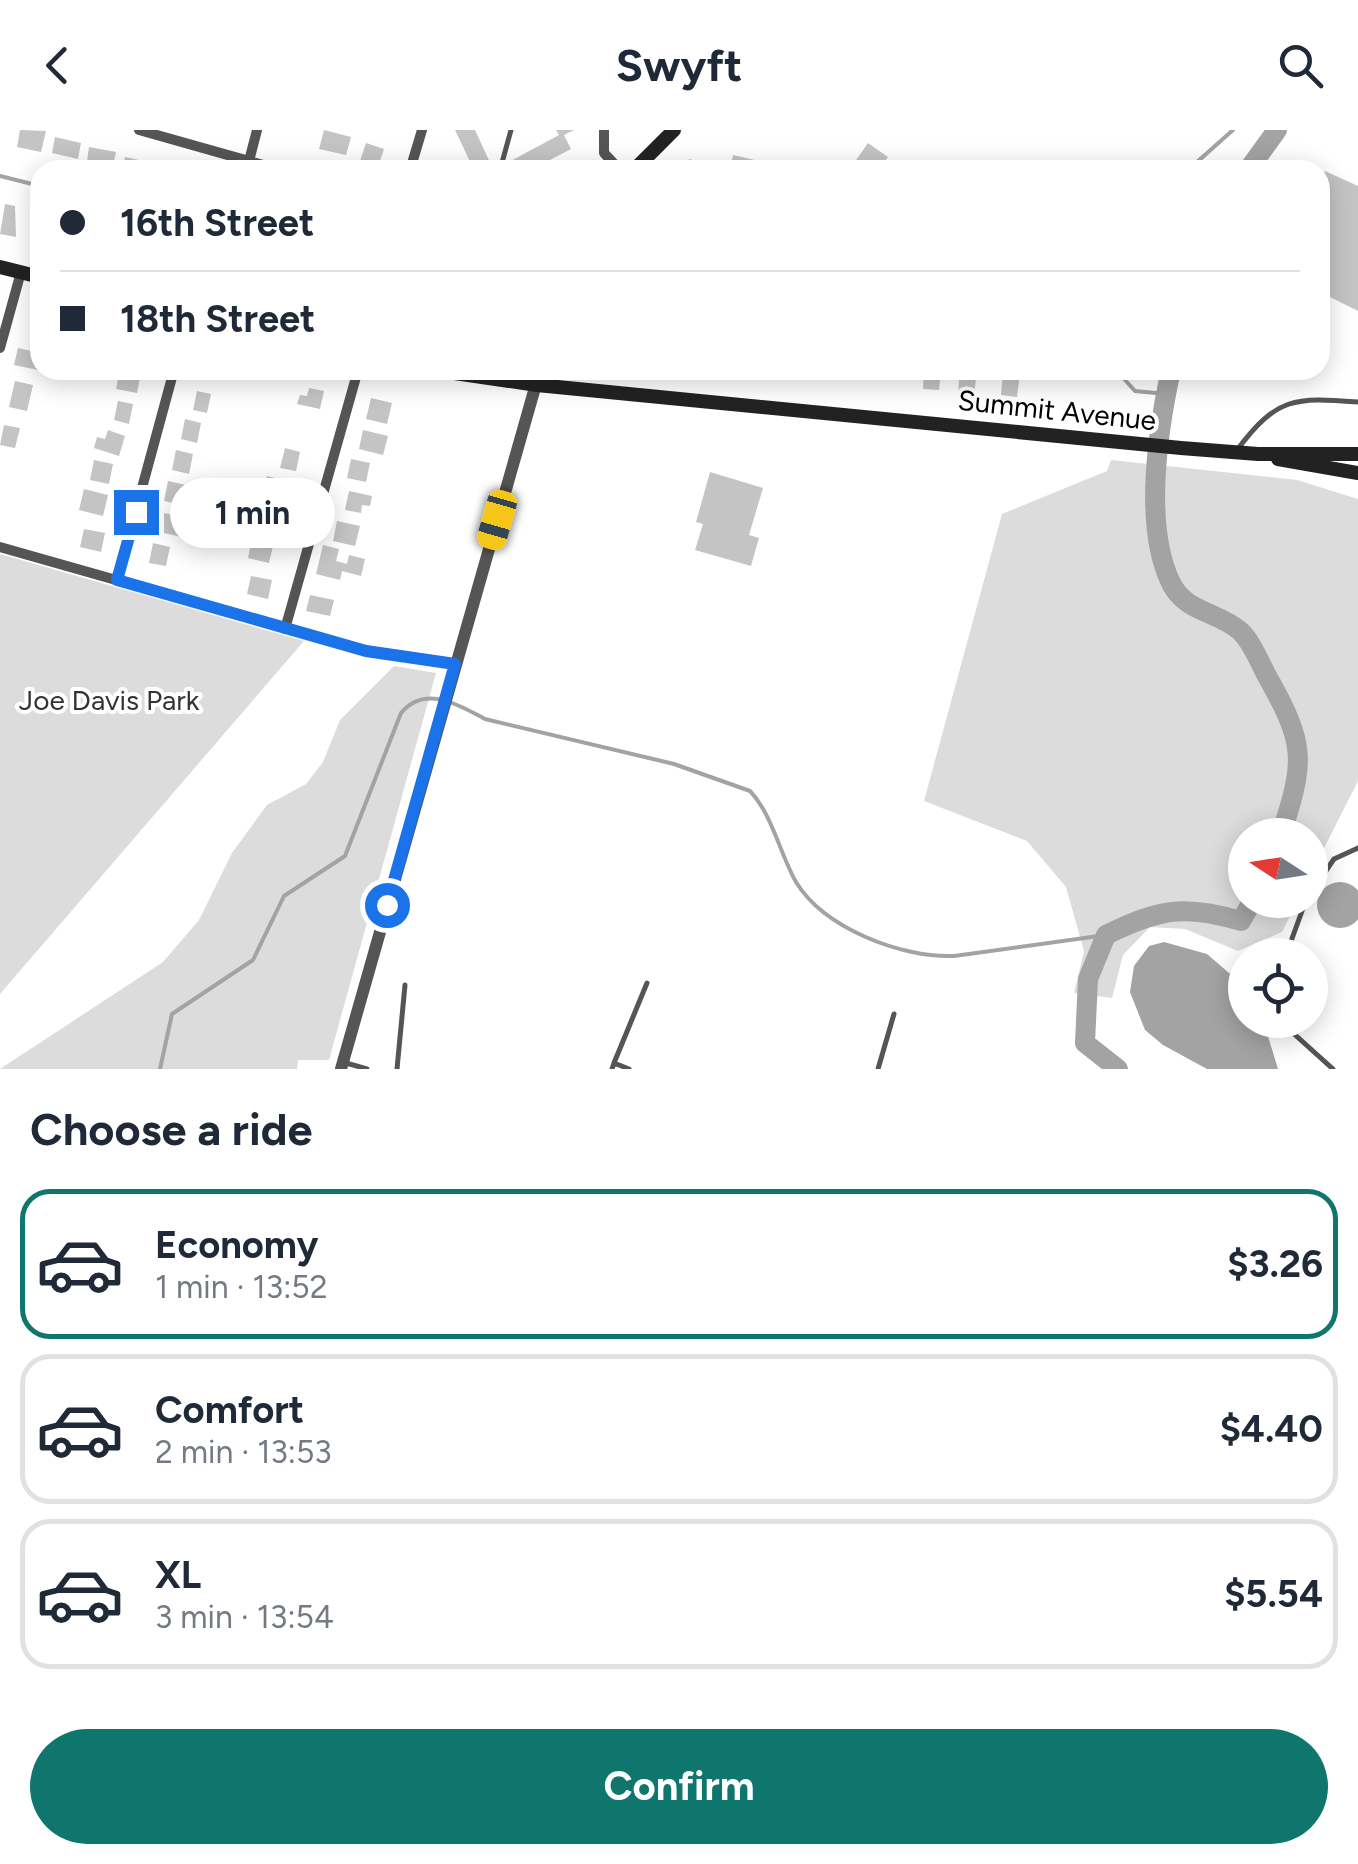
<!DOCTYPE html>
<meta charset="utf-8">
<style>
body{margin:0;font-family:Figtree,sans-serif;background:#f6f6f7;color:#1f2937;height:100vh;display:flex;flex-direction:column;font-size:38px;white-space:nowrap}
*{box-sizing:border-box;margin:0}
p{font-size:32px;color:#747a83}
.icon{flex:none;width:55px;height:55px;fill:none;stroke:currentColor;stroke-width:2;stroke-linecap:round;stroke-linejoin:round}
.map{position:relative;height:939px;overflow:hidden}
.panel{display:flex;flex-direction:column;background:#fff;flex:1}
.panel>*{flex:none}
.banner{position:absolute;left:30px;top:30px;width:1300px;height:220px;border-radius:30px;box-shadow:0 5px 25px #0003;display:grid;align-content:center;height:220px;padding:0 30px;background:#fff}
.needle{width:65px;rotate:282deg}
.buttons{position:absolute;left:1228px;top:688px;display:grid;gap:20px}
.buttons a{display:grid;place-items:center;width:100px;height:100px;border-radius:50%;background:#fff;box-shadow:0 5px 25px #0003;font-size:50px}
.end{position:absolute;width:45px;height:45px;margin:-22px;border:12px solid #1a73e8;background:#fff;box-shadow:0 0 0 5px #fff}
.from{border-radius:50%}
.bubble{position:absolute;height:70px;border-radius:35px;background:#fff;box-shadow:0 5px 25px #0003;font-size:32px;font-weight:700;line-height:70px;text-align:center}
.car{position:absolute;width:30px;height:60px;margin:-30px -15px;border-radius:12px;box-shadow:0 0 8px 2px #0007;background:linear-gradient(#f5c518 24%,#345 0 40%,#f5c518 0 76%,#345 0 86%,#f5c518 0)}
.banner b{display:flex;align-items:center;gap:35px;height:95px;font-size:38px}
.banner b+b{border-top:2px solid #e0e1e3}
.banner i{width:25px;height:25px;background:#1f2937}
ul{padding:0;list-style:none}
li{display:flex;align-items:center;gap:30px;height:150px;margin:0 20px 15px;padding:0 10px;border:5px solid #e0e1e3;border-radius:30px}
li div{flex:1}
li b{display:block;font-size:38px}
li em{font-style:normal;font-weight:700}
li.on{border-color:#0f766e}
li>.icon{width:90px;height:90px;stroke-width:1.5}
h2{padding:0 30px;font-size:45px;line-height:120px}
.action{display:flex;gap:20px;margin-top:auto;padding:20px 30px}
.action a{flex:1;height:115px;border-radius:60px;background:#0f766e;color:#fff;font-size:40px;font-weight:700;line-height:115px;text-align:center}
header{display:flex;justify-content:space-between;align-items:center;height:130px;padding:0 30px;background:#fff;font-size:45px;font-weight:700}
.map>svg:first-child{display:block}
.green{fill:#dcdcdc}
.water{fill:#a3a3a3}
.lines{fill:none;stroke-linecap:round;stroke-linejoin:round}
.stream{stroke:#a3a3a3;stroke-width:4}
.river{stroke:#a3a3a3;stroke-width:20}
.building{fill:#c4c4c4}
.service{stroke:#555;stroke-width:5}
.minor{stroke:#555;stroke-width:10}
.tertiary{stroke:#555;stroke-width:12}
.secondary{stroke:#222;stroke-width:14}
.route{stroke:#1a73e8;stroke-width:12}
.labels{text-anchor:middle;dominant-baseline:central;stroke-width:8;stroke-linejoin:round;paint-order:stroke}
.street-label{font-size:28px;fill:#000;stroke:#fff}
.park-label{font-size:28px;fill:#333;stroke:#fff}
</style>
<header><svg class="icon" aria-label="back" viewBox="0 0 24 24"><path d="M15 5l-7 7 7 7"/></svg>Swyft<svg class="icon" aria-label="search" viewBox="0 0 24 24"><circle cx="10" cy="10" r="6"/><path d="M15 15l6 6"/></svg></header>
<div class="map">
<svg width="1358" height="939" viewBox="0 0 1358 939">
<rect width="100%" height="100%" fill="#fff"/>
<path class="green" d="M1111 330 1297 350 1358 369V651L1310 746V705H1245V770H1298L1282 802 1238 821 1185 799 1150 797 1123 825 1112 868 1074 863 1084 821 1066 757 1027 711 924 671 1002 384 1107 341Z
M0 424 304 511 0 864Z
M394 536 436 543 329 930H298L297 939H0L163 832 199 790 232 723 267 675 306 654 323 632 340 590Z"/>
<path class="water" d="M1317 775a23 23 0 1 1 46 0a23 23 0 1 1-46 0Z
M1164 812 1207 824 1243 855 1245 890H1263L1278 939H1207L1163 915 1145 900 1130 862 1134 836 1149 816Z"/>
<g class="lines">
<path class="stream" d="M1188 40 1233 0
M0 46 40 56
M1116 240 1135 261 1166 264
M160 939 172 884 253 830 284 766 345 726 401 583C425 554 459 575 485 589L674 634 750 661C772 684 780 724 796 752 824 798 901 828 954 826L1106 805"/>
<path class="river" d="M1248 40 1277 0
M1171 240C1158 299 1143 396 1171 453 1185 482 1216 481 1239 500 1251 510 1259 531 1267 546 1306 615 1305 630 1281 705
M1118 939 1085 913 1088 849 1106 805C1159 779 1184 774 1241 791L1253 770"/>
</g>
<path class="building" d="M20 0 46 1 41 22 17 17Z
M324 0 351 7 346 25 319 19Z
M455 0H475L492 37 474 40Z
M556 0H574L564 5 571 19 531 40H511L507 33 559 5Z
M55 7 81 13 78 29 52 23Z
M366 13 384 19 378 37 360 31Z
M868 13 888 27 879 40H849Z
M89 17 116 22 113 36 87 31Z
M733 25 759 31 757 40H730Z
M125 27 152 33 150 40H122Z
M689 29 729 39 728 40H687Z
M1325 41 1358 56V181L1320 162V52Z
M5 74 15 76 16 107 0 104Z
M18 218 40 223 38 240 14 235Z
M120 240 141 243 137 263 116 259Z
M832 240H865L863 250 831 246Z
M924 240H941L939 260 923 259Z
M960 240H977L974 266 958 264Z
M1003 242 1020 243 1017 267 1001 265Z
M15 251 33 255 27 281 9 277Z
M309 258 324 261 320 279 297 274 300 265 307 266Z
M197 261 211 264 207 283 193 280Z
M371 268 392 273 387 294 366 289Z
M118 271 133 274 129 294 114 290Z
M185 289 201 293 197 313 181 309Z
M4 295 20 298 15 318 0 315Z
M108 300 125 306 119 326 94 318 97 307 105 309Z
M363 300 388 306 383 325 359 319Z
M285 318 300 322 296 341 280 338Z
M176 320 193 324 189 344 172 340Z
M351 329 370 333 366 352 347 348Z
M94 330 113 334 109 354 90 350Z
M710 342 763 358 749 405 759 408 751 436 695 420 703 394 696 392Z
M267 346 291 352 287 371 262 366Z
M168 351 186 355 182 375 164 371Z
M84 359 108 365 103 386 79 380Z
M349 361 372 366 370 376 362 375 361 383 345 380Z
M258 376 283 382 278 403 253 396Z
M159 382 190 388 186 408 155 401Z
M337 391 360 396 355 416 333 411Z
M84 399 105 403 101 422 80 417Z
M252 408 274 412 269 433 248 428Z
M153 413 170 417 166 436 149 433Z
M323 415 339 419 336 431 347 434 349 425 365 429 361 446 342 441 340 450 316 444Z
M251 446 272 450 268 469 247 464Z
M310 465 334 470 330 486 306 481Z"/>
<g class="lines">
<path class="service" d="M500 40 511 0
M1237 320C1277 267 1294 267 1358 272
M1310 764 1334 729 1358 718
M1286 825 1306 770
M1288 890 1293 903 1333 939
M346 933 367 939
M614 933 647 853
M397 939 405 855
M612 939 614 933 629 939
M878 939 894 884"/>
<path class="minor" d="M139 0 281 40
M604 0V23L620 40
M249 31 257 0
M410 40 422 0
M0 218 21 142
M0 417 366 521 455 534
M117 450 174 240
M285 499 358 240"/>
<path class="tertiary" d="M341 939 536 254"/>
<path class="secondary" d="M634 40 674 0
M0 137 40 147
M434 240 537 255 1181 318 1258 324H1358
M1278 329 1358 343"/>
</g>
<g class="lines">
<path class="route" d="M136 382 117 450 366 521 455 534 387 775"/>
</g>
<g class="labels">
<g class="street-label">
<text transform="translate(1057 280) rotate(6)">Summit Avenue</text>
</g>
<g class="park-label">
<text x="109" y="570">Joe Davis Park</text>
</g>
</g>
</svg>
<div class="buttons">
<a><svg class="needle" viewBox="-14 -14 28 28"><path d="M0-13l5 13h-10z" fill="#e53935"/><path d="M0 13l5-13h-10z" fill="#747a83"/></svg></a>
<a><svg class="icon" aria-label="locate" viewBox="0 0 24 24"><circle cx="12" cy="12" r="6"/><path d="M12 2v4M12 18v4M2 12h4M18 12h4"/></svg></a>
</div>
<i class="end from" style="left:387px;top:775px"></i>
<i class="end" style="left:136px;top:382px"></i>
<div class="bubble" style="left:170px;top:348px;width:165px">1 min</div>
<i class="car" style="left:497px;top:390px;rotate:196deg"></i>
<div class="banner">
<b><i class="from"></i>16th Street</b>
<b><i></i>18th Street</b>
</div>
</div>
<section class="panel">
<h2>Choose a ride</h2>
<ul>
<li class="on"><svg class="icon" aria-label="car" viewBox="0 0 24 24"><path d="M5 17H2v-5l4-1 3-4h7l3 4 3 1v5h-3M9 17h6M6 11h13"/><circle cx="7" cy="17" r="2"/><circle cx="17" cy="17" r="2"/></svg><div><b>Economy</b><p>1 min · 13:52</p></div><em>$3.26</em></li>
<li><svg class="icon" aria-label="car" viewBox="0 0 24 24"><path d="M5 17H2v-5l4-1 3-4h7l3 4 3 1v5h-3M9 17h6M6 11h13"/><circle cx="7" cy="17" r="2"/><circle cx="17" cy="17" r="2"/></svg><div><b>Comfort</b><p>2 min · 13:53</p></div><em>$4.40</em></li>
<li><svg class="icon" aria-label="car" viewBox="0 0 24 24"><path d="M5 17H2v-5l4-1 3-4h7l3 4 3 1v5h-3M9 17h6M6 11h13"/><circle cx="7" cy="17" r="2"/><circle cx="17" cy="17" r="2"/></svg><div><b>XL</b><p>3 min · 13:54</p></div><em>$5.54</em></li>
</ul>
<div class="action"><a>Confirm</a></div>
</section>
